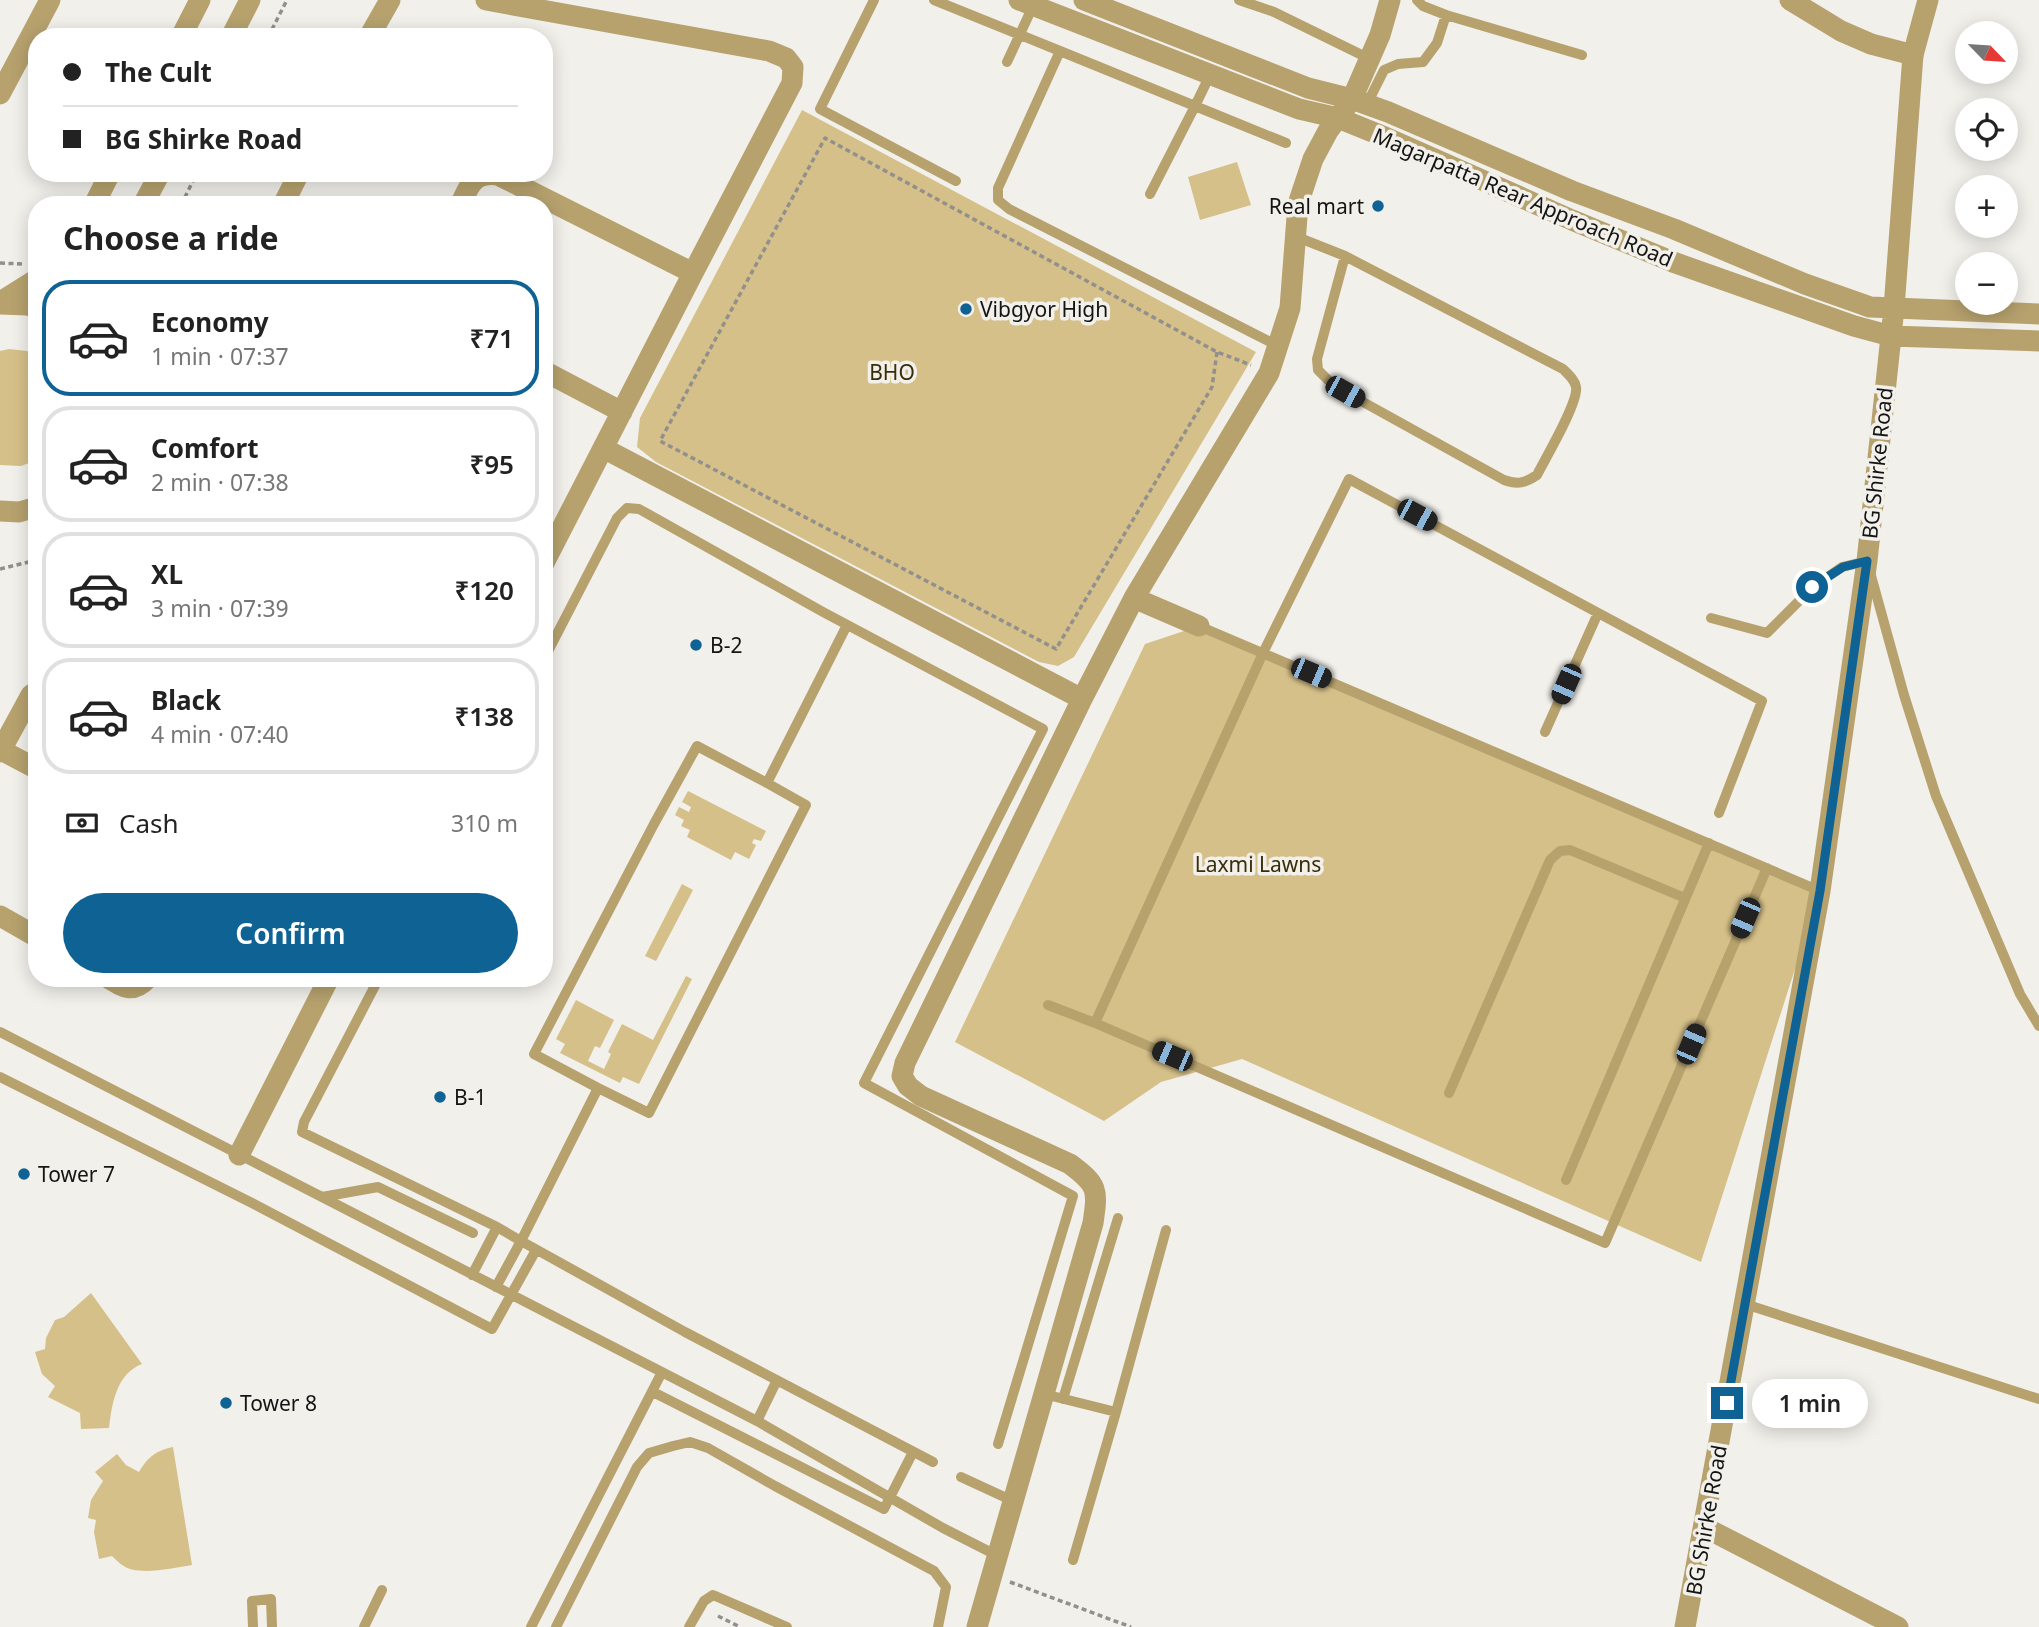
<!DOCTYPE html>
<meta charset="utf-8">
<style>
body{margin:0;font-family:"Noto Sans",sans-serif;background:#f2f2f2;color:#222;height:100vh;display:flex;flex-direction:column;font-size:26px;white-space:nowrap}
*{box-sizing:border-box;margin:0}
p{font-size:23px;color:#767676}
.icon{flex:none;width:38px;height:38px;fill:none;stroke:currentColor;stroke-width:2;stroke-linecap:round;stroke-linejoin:round}
.map{position:relative;flex:1;overflow:hidden}
.side{position:absolute;left:28px;top:196px;width:525px;height:791px;display:flex;flex-direction:column;background:#fff;border-radius:28px;box-shadow:0 4px 18px #0003}
.side>*{flex:none}
.top-card{position:absolute;left:28px;top:28px;width:525px;height:154px;border-radius:28px;box-shadow:0 4px 18px #0003;display:grid;align-content:center;height:154px;padding:0 35px;background:#fff}
.needle{width:46px;rotate:115deg}
.buttons{position:absolute;left:1955px;top:21px;display:grid;gap:14px}
.buttons a{display:grid;place-items:center;width:63px;height:63px;border-radius:50%;background:#fff;box-shadow:0 4px 18px #0003;font-size:35px}
.end{position:absolute;width:32px;height:32px;margin:-16px;border:9px solid #0e6394;background:#fff;box-shadow:0 0 0 4px #fff}
.from{border-radius:50%}
.bubble{position:absolute;height:49px;border-radius:24px;background:#fff;box-shadow:0 4px 18px #0003;font-size:23px;font-weight:600;line-height:49px;text-align:center}
.car{position:absolute;width:21px;height:42px;margin:-21px -10px;border-radius:9px;box-shadow:0 0 5px 2px #0007;background:linear-gradient(#222 24%,#8ab4d8 0 40%,#222 0 76%,#8ab4d8 0 86%,#222 0)}
.top-card b{display:flex;align-items:center;gap:24px;height:66px;font-size:26px}
.top-card b+b{border-top:2px solid #e0e0e0}
.top-card i{width:18px;height:18px;background:#222}
ul{padding:0;list-style:none}
li{display:flex;align-items:center;gap:21px;height:116px;margin:0 14px 10px;padding:0 21px;border:4px solid #e0e0e0;border-radius:28px}
li div{flex:1}
li b{display:block;font-size:26px}
li em{font-style:normal;font-weight:600}
li.active{border-color:#0e6394}
li>.icon{width:63px;height:63px;stroke-width:1.5}
h2{padding:0 35px;font-size:32px;line-height:84px}
.pay{display:flex;align-items:center;gap:18px;height:77px;padding:0 35px;font-size:26px}
.pay p{margin-inline-start:auto}
.cta{display:flex;gap:14px;margin-top:auto;padding:14px 35px}
.cta a{flex:1;height:80px;border-radius:42px;background:#0e6394;color:#fff;font-size:28px;font-weight:600;line-height:80px;text-align:center}
.map>svg:first-child{display:block}
.green{fill:#d6c089}
.lines{fill:none;stroke-linecap:round;stroke-linejoin:round}
.path{stroke:#92908d;stroke-width:3.5;stroke-dasharray:5 3.5;stroke-linecap:butt}
.service{stroke:#b7a26e;stroke-width:10}
.minor{stroke:#b7a26e;stroke-width:21}
.tertiary{stroke:#b7a26e;stroke-width:21}
.route{stroke:#0e6394;stroke-width:9}
.poi-dot{fill:#0e6394;stroke:#f2f0eb;stroke-width:2.5}
.labels{text-anchor:middle;dominant-baseline:central;stroke-width:7;stroke-linejoin:round;paint-order:stroke}
.street-label{font-size:21px;fill:#151412;stroke:#f2f0eb}
.poi-label{font-size:21px;fill:#151412;stroke:#f2f0eb;text-anchor:start}
.park-label{font-size:21px;fill:#3a2d0b;stroke:#f2f0eb}
</style>
<div class="map">
<svg width="2039" height="1627" viewBox="0 0 2039 1627">
<rect width="100%" height="100%" fill="#f2f0eb"/>
<path class="green" d="M802 110 1256 352 1074 657 1058 666 1039 662 656 462 637 447 640 418Z
M1237 162 1251 205 1200 220 1188 177Z
M9 349 27 351 37 356V460L21 466 0 465V351Z
M1199 626 1820 891 1701 1262 1242 1059 1161 1082 1104 1121 955 1042 1145 644Z
M688 791 766 831 761 841 754 839 752 843 756 845 749 859 735 852 731 860 687 837 690 830 681 826 684 820 675 815 679 807 689 812 691 807 682 802Z
M682 884 693 890 656 961 645 956Z
M686 976 692 979 639 1084 623 1077 620 1083 560 1053 565 1044 556 1039 576 1000 614 1020 600 1048 595 1046 588 1061 604 1069 611 1054 608 1052 622 1024 653 1040Z
M91 1293 142 1364C116 1374 112 1404 109 1428L81 1429 80 1413 48 1397 55 1386 42 1374 35 1352 45 1349 46 1338 55 1320 64 1317Z
M173 1447 192 1565C173 1568 149 1574 130 1569 123 1567 117 1561 112 1556L99 1559 94 1532 96 1520 88 1518 91 1500 103 1481 95 1472 117 1454 126 1465 139 1472C148 1457 155 1451 173 1447Z"/>
<g class="lines">
<path class="path" d="M268 37 287 0
M181 205 197 173
M0 263 22 264
M1217 352 1212 387 1056 649 660 441 825 138 1217 352 1251 365
M0 569 37 560
M1010 1582 1131 1627
M718 1616 740 1627"/>
<path class="service" d="M874 0 820 109 956 181
M934 0 1060 51
M1239 0 1274 12 1370 59
M1446 15 1582 55
M1007 62 1033 6
M1210 75 1195 106 1060 51 998 188V200L1009 209 1278 346
M1367 104 1384 70 1398 64 1423 62 1437 43 1446 15 1423 6 1417 0
M1150 194 1195 106 1286 143
M1297 237 1345 256 1563 369C1568 374 1575 380 1576 387 1579 402 1545 459 1537 475 1525 483 1518 485 1504 480L1345 392 1328 380 1318 370 1317 359 1345 256
M1711 618 1767 633 1813 587 1842 567 1867 561 1904 695 1936 796 2020 994 2039 1026
M1199 626 1820 891
M544 659 617 518 627 508 639 509 823 612 1043 729 864 1083 1073 1196 998 1444
M1545 732 1598 613
M767 783 697 746 654 824 534 1054 598 1088 521 1241 685 1332 933 1462
M1719 813 1762 701 1349 479 1263 653 1095 1023 1605 1243 1767 868
M379 978 304 1122 302 1132 497 1227
M1048 1005 1095 1023
M0 1032 322 1197
M0 1077 252 1203 492 1329 536 1250
M598 1088 649 1113 806 805 767 783 847 625
M1449 1093 1550 860 1560 851 1570 850 1685 898
M1566 1180 1709 843
M473 1233 378 1187 322 1197 757 1421 943 1528 998 1556
M472 1275 497 1227 521 1241 496 1287
M1745 1304 2039 1399
M653 1392 884 1509 913 1452
M1044 1394 1116 1412 1166 1230
M1063 1399 1118 1218
M757 1421 777 1380
M961 1477 1013 1501
M1073 1560 1116 1412
M253 1627 252 1601 271 1599 272 1627
M364 1627 382 1590
M531 1627 662 1372
M556 1627 637 1467 649 1453 673 1446 690 1442 708 1448 775 1486 934 1571 946 1587 938 1627
M689 1627 704 1601 713 1595 787 1627"/>
<path class="minor" d="M486 0 769 51 786 58 793 67 792 83 693 273 544 563
M1790 0 1841 31 1871 44 1913 55
M369 37 390 0
M0 94 50 0
M283 205 299 173
M460 205C470 185 473 172 498 175L693 273
M544 371 622 412
M603 448 1082 699
M1134 598 1199 626
M1 750 37 769
M0 752 31 695 37 691
M0 916 37 937
M108 978C124 988 133 994 148 978
M239 1155 329 978
M1704 1527 1898 1627
M977 1627 1093 1223C1098 1189 1098 1185 1070 1164L921 1096 908 1086 902 1076 905 1063 1082 699 1134 598 1269 373 1290 308 1298 204 1313 159 1328 131 1352 99 1380 35 1390 0"/>
<path class="tertiary" d="M1019 0 1299 109 1338 118 1385 137 1572 220 1673 262 1854 326 1891 336 2039 341
M1084 0 1308 88 1352 99 1388 112 1572 191 1674 229 1805 284 1870 307 2039 314
M181 37 200 0
M231 37 250 0
M94 205 110 173
M143 205 160 173
M0 302 37 279
M0 304 27 305 37 308
M0 511 19 512 37 507
M1685 1627 1820 891 1867 561 1894 308 1913 55 1928 0"/>
</g>
<g class="lines">
<path class="route" d="M1727 1403 1820 891 1867 561 1843 567 1812 587"/>
</g>
<g class="poi-dot">
<circle cx="1378" cy="206" r="7"/>
<circle cx="966" cy="309" r="7"/>
<circle cx="696" cy="645" r="7"/>
<circle cx="440" cy="1097" r="7"/>
<circle cx="24" cy="1174" r="7"/>
<circle cx="226" cy="1403" r="7"/>
</g>
<g class="labels">
<g class="street-label">
<text transform="translate(1523 197) rotate(23)">Magarpatta Rear Approach Road</text>
<text transform="translate(1877 463) rotate(-84)">BG Shirke Road</text>
<text transform="translate(1706 1520) rotate(-80)">BG Shirke Road</text>
</g>
<g class="poi-label">
<text x="1364" y="206" text-anchor="end">Real mart</text>
<text x="980" y="309">Vibgyor High</text>
<text x="710" y="645">B-2</text>
<text x="454" y="1097">B-1</text>
<text x="38" y="1174">Tower 7</text>
<text x="240" y="1403">Tower 8</text>
</g>
<g class="park-label">
<text x="892" y="372">BHO</text>
<text x="1258" y="864">Laxmi Lawns</text>
</g>
</g>
</svg>
<div class="buttons">
<a><svg class="needle" viewBox="-14 -14 28 28"><path d="M0-13l5 13h-10z" fill="#e53935"/><path d="M0 13l5-13h-10z" fill="#767676"/></svg></a>
<a><svg class="icon" aria-label="locate" viewBox="0 0 24 24"><circle cx="12" cy="12" r="6"/><path d="M12 2v4M12 18v4M2 12h4M18 12h4"/></svg></a>
<a>+</a>
<a>−</a>
</div>
<i class="end from" style="left:1812px;top:587px"></i>
<i class="end" style="left:1727px;top:1403px"></i>
<div class="bubble" style="left:1752px;top:1379px;width:116px">1 min</div>
<i class="car" style="left:1345px;top:392px;rotate:119deg"></i>
<i class="car" style="left:1417px;top:515px;rotate:118deg"></i>
<i class="car" style="left:1311px;top:673px;rotate:113deg"></i>
<i class="car" style="left:1566px;top:684px;rotate:204deg"></i>
<i class="car" style="left:1745px;top:918px;rotate:203deg"></i>
<i class="car" style="left:1691px;top:1044px;rotate:23deg"></i>
<i class="car" style="left:1172px;top:1056px;rotate:293deg"></i>
<div class="top-card">
<b><i class="from"></i>The Cult</b>
<b><i></i>BG Shirke Road</b>
</div>
<section class="side">
<h2>Choose a ride</h2>
<ul>
<li class="active"><svg class="icon" aria-label="car" viewBox="0 0 24 24"><path d="M5 17H2v-5l4-1 3-4h7l3 4 3 1v5h-3M9 17h6M6 11h13"/><circle cx="7" cy="17" r="2"/><circle cx="17" cy="17" r="2"/></svg><div><b>Economy</b><p>1 min · 07:37</p></div><em>₹71</em></li>
<li><svg class="icon" aria-label="car" viewBox="0 0 24 24"><path d="M5 17H2v-5l4-1 3-4h7l3 4 3 1v5h-3M9 17h6M6 11h13"/><circle cx="7" cy="17" r="2"/><circle cx="17" cy="17" r="2"/></svg><div><b>Comfort</b><p>2 min · 07:38</p></div><em>₹95</em></li>
<li><svg class="icon" aria-label="car" viewBox="0 0 24 24"><path d="M5 17H2v-5l4-1 3-4h7l3 4 3 1v5h-3M9 17h6M6 11h13"/><circle cx="7" cy="17" r="2"/><circle cx="17" cy="17" r="2"/></svg><div><b>XL</b><p>3 min · 07:39</p></div><em>₹120</em></li>
<li><svg class="icon" aria-label="car" viewBox="0 0 24 24"><path d="M5 17H2v-5l4-1 3-4h7l3 4 3 1v5h-3M9 17h6M6 11h13"/><circle cx="7" cy="17" r="2"/><circle cx="17" cy="17" r="2"/></svg><div><b>Black</b><p>4 min · 07:40</p></div><em>₹138</em></li>
</ul>
<div class="pay"><svg class="icon" aria-label="cash" viewBox="0 0 24 24"><path d="M3 7h18v10H3z"/><circle cx="12" cy="12" r="2"/></svg>Cash<p>310 m</p></div>
<div class="cta"><a>Confirm</a></div>
</section>
</div>
